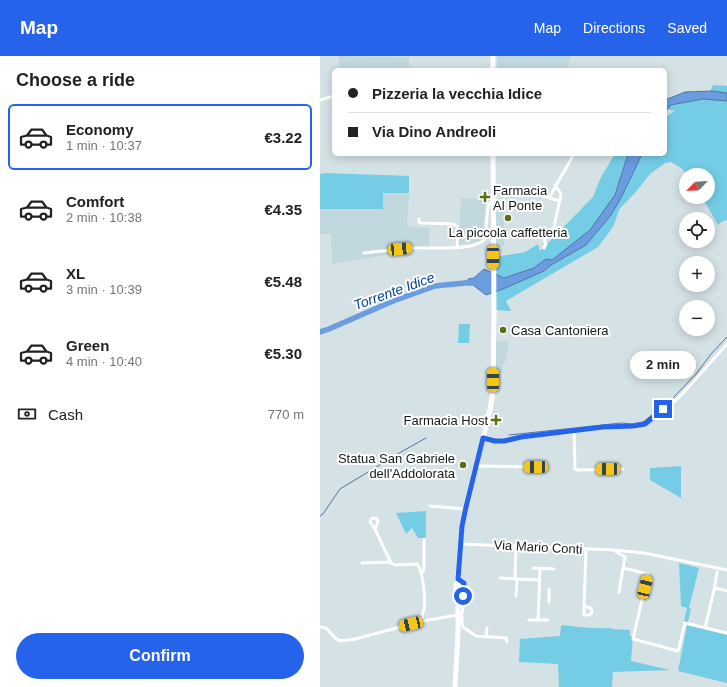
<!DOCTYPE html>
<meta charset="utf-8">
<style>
body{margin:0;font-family:Helvetica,sans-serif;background:#f6f6f6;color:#222;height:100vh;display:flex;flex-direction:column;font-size:15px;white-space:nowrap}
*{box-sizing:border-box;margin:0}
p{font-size:13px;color:#767676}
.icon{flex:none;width:22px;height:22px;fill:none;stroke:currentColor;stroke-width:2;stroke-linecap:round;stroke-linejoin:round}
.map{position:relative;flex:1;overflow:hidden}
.side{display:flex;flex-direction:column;background:#fff;width:320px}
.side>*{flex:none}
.top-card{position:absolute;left:12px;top:12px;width:335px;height:88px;border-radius:6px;box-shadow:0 2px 10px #0003;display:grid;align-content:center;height:88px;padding:0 16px;background:#fff}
.needle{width:26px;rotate:245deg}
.controls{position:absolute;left:359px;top:112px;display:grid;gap:8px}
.controls a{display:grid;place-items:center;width:36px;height:36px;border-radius:50%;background:#fff;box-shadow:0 2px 10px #0003;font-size:20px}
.end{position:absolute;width:18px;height:18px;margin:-9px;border:5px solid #2563eb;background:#fff;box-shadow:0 0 0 2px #fff}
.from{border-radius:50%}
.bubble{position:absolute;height:28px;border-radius:14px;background:#fff;box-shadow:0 2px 10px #0003;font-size:13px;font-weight:700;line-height:28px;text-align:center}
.car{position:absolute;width:12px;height:24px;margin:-12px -6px;border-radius:5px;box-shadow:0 0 3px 1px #0007;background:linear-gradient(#f5c518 24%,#345 0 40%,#f5c518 0 76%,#345 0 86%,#f5c518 0)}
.top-card b{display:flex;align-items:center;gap:14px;height:38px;font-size:15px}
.top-card b+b{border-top:1px solid #e0e0e0}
.top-card i{width:10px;height:10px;background:#222}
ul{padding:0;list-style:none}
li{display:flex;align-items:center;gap:12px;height:66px;margin:0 8px 6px;padding:0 8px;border:2px solid transparent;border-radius:6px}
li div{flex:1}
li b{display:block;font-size:15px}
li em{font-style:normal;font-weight:700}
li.selected{border-color:#2563eb}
li>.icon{width:36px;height:36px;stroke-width:1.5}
h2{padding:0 16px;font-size:18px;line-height:48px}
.pay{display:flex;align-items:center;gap:10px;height:44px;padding:0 16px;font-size:15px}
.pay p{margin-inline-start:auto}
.cta{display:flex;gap:8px;margin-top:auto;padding:8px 16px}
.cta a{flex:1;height:46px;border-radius:24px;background:#2563eb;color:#fff;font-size:16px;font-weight:700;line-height:46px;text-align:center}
header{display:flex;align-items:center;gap:24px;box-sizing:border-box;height:56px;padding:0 20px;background:#2563eb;color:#fff}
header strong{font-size:19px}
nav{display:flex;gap:22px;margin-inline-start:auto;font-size:14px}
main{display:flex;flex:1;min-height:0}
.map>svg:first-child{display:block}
.built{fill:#c2d8df}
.green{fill:#74cde5}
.water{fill:#6a9cdf;stroke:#5075a4}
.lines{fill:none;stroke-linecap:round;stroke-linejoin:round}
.stream{stroke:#5075a4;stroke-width:1}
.river{stroke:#6a9cdf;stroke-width:5.5}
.minor{stroke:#fff;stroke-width:3}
.primary{stroke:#fff;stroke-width:5}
.route{stroke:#2563eb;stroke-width:5}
.poi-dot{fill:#5c6c18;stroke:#fff;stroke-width:1.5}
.labels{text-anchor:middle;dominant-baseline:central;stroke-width:4;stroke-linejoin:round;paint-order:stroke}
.poi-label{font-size:13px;fill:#151a1c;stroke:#fff;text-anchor:start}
.street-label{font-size:13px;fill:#151a1c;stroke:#fff}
.water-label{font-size:14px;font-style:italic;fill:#004796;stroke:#fff}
</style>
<header>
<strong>Map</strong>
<nav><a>Map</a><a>Directions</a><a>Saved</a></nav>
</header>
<main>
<section class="side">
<h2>Choose a ride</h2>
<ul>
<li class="selected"><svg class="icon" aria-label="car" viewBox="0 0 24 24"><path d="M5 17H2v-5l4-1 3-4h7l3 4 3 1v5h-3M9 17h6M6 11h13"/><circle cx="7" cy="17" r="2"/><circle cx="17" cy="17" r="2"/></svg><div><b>Economy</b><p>1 min · 10:37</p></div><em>€3.22</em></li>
<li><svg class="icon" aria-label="car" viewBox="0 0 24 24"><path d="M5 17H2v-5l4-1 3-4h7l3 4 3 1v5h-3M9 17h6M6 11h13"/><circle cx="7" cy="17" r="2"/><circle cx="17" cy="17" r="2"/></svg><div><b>Comfort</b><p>2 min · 10:38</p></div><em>€4.35</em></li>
<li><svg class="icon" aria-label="car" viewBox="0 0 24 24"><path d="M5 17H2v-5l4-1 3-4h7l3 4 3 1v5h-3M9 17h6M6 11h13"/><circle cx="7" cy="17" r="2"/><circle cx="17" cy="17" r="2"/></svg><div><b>XL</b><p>3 min · 10:39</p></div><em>€5.48</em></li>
<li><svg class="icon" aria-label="car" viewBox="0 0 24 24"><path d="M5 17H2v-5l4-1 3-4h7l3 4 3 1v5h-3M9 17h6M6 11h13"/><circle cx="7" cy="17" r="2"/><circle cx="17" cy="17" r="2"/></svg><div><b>Green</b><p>4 min · 10:40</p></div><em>€5.30</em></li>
</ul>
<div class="pay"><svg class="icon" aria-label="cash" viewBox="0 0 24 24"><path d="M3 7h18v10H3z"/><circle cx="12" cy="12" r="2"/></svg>Cash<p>770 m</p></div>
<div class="cta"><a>Confirm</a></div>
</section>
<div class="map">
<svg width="407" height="631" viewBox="0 0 407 631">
<rect width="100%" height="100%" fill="#d4e1e5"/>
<path class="built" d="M19 0 89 1V14H14V38H12V12L19 11Z
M177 0H251L246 14H178Z
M63 137H89L87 171 109 172V193L91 195 12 208 11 178H0V153H63Z
M141 142 167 143 161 185 138 189Z
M176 156H184V190L176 191Z
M176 285H189L185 307H183L178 336H176Z"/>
<path class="green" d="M396 29 407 30V165L406 164 401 166 398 169 382 141H388V119H368L361 112 351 106 345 107 330 118 315 137 300 152 293 171 278 191 186 245 191 255 176 254V201L205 196 218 188 220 195 273 141 281 121 295 98H345V61L355 55 348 53 350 50 389 41 392 30Z
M5 117 89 120V137H63V153H0V118Z
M139 268H150L149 287H138Z
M361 410V442L330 424V412Z
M106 455V482H98L92 472 86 478 76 457Z
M359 507 379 512 369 552 371 553 368 566 364 565 367 552 361 550Z
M242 569C259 571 275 573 292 572V573L310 574V580H313L311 605 350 614 293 616 292 631H239L238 608 199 606 200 583 240 580 241 570H242Z
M367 569 407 579V627L358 615Z"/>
<path class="water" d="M392 35 407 37V45L383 43 351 49 345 56V44L365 36Z
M308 98H322L302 140 291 159 266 189 231 209 224 215 183 233 166 239 153 229H148V223L154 222 164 213 184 222 214 212 226 203 232 204 270 174 295 139Z"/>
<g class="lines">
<path class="stream" d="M189 379 301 367 313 368 323 366 352 343 376 318 391 298 407 281
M0 460 3 458 20 433 81 396 106 382"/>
<path class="river" d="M0 276 9 273 73 245 115 230 155 226"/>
<path class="minor" d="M0 44 14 40
M173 135 197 133 240 145
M229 142 254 98
M99 163V166L101 167 133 168 137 170 138 174 137 192
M224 192 226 188 224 183 232 178 233 176 241 138 235 129
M44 197C62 195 80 193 97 192 114 191 153 196 165 183L168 150 170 147 173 146
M254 375 255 413 258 414 303 413
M163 382 175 385H184L201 381 283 371H313L325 368 356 344 366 334 407 288
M157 410 227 411
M110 450 145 453
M55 473 50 466 51 463 53 462 57 463 58 465 55 473 71 507 75 509 97 508C103 515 106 544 104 553 102 559 102 559 103 565
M140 488 295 494 324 497 407 514
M295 495 298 497 305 501 303 512 328 518 313 583 358 595 365 567 407 577
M42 507 70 506
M213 512 234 513
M101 518 103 515 104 513V483
M180 522 219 524
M195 522 196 491
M138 523 144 527 143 553 141 560
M394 534 397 516
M299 536 303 512
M196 540 197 523
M138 545 135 543V528L138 526
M229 546V533
M264 550 266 494
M264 550 271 552 272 556C271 560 267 559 264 559Z
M209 564H228
M218 564 220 513
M0 571 6 572 16 583 21 585 35 583 103 565 138 559H140L142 561V568L143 571 156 580 186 582 187 586
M385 572 394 534 396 532 407 535
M166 581 167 572"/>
<path class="primary" d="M173 14V0
M135 631 138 577V518L142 470 146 451 170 354 173 335 174 254 173 98"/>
</g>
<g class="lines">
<path class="route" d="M143 540 144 527 138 523 142 470 146 451 163 382 175 385H184L201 381 283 371 313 370 325 368 343 353"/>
</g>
<g class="poi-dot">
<path d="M163 135h4v4h4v4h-4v4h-4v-4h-4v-4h4z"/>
<circle cx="188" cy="162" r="4"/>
<circle cx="183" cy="274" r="4"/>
<path d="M174 358h4v4h4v4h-4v4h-4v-4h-4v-4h4z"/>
<circle cx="143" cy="409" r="4"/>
</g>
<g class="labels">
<g class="poi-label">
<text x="173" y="134">Farmacia<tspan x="173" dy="15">Al Ponte</tspan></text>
<text x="188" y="176" text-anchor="middle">La piccola caffetteria</text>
<text x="191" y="274">Casa Cantoniera</text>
<text x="168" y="364" text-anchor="end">Farmacia Host</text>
<text x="135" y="402" text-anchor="end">Statua San Gabriele<tspan x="135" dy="15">dell'Addolorata</tspan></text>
</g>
<g class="street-label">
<text transform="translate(218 491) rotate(3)">Via Mario Conti</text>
</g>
<g class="water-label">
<text transform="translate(74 235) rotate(-20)">Torrente Idice</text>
</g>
</g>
</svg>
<div class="controls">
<a><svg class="needle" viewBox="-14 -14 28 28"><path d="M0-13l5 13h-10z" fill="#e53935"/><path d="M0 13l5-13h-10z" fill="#767676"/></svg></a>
<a><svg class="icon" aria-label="locate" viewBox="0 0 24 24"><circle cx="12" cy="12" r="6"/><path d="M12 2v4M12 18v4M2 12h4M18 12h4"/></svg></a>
<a>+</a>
<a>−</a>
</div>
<i class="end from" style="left:143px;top:540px"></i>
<i class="end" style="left:343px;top:353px"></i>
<div class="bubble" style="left:310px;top:295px;width:66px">2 min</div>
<i class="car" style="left:80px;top:193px;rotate:85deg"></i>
<i class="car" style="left:173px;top:201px;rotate:180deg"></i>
<i class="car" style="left:173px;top:324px;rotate:0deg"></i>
<i class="car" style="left:216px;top:411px;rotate:269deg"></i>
<i class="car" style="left:288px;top:413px;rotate:269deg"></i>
<i class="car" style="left:325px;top:531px;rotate:13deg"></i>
<i class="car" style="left:91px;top:568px;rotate:257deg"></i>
<div class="top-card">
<b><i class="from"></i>Pizzeria la vecchia Idice</b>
<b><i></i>Via Dino Andreoli</b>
</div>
</div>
</main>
